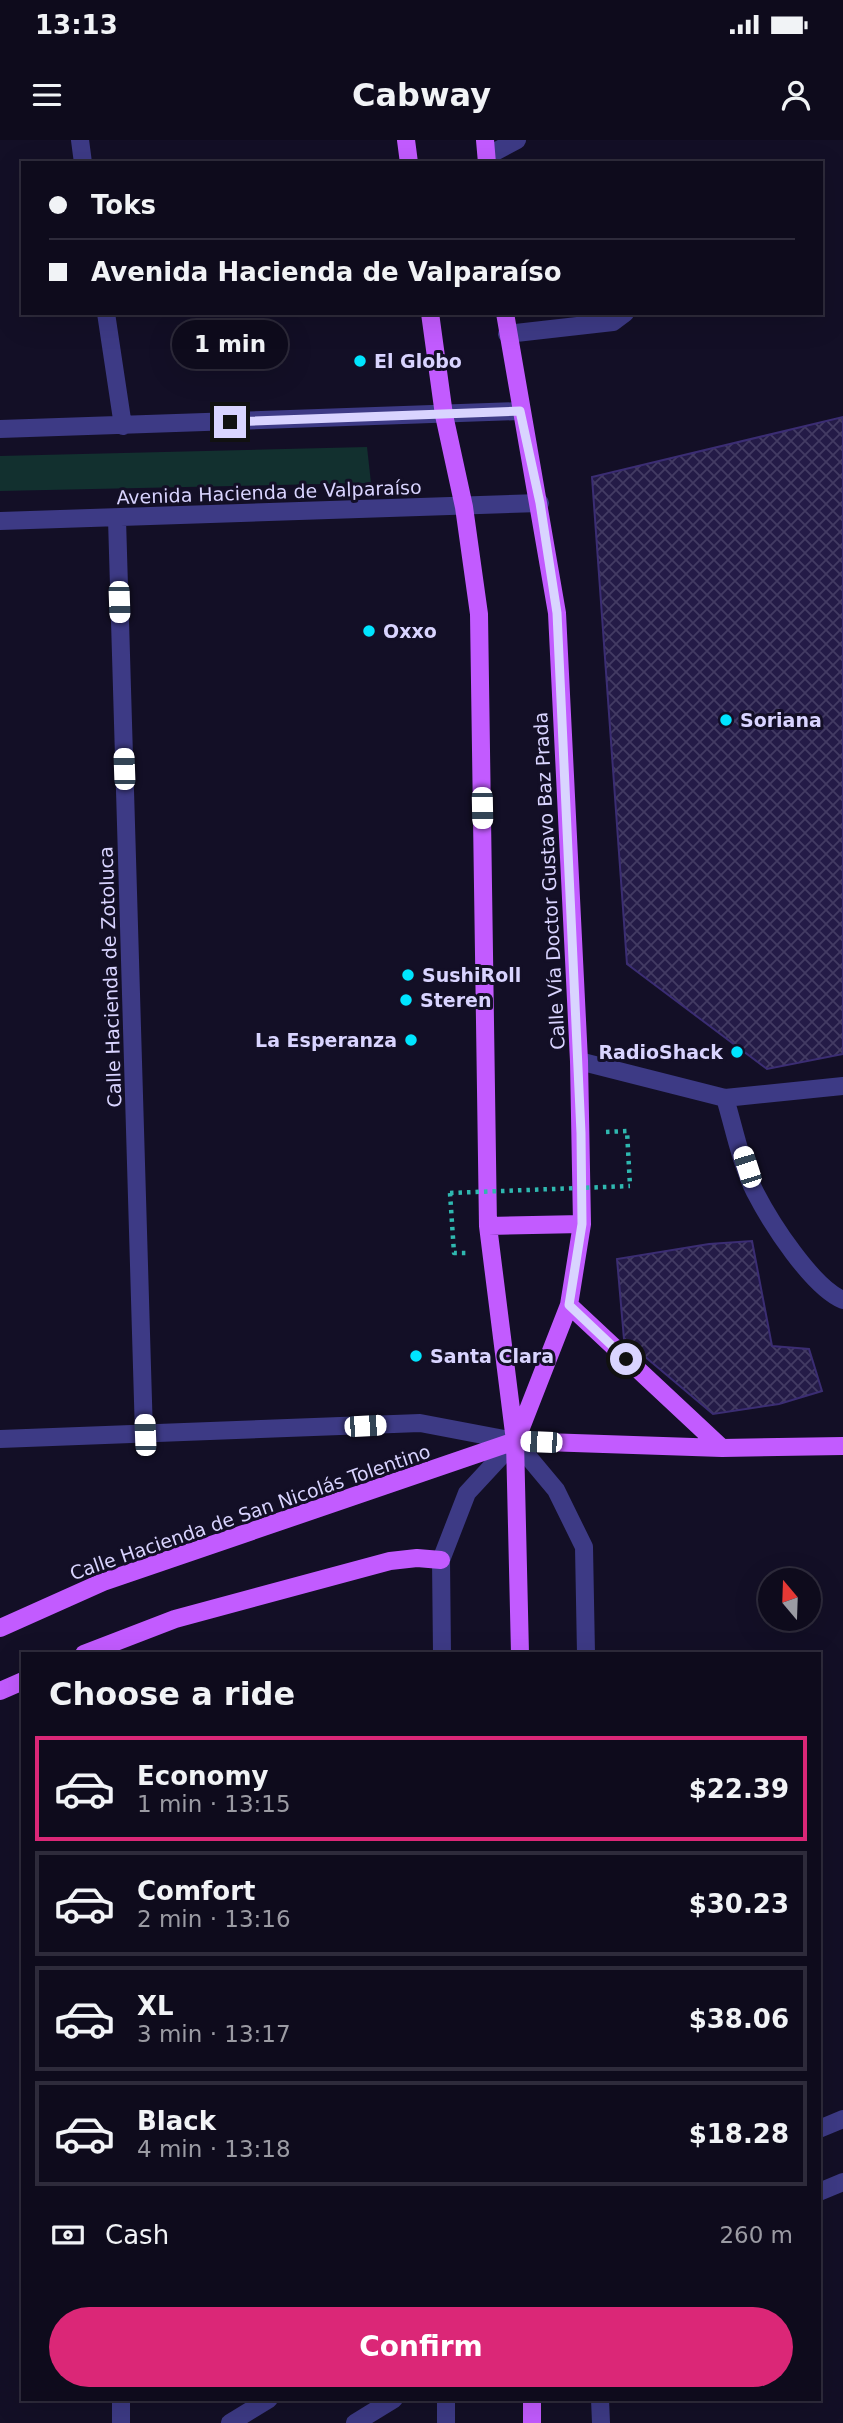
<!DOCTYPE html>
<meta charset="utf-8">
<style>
body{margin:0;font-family:"DejaVu Sans",sans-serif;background:#171425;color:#f1f3f6;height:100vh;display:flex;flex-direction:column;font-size:26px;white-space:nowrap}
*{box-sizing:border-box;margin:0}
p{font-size:23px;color:#9b9ba3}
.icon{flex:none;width:38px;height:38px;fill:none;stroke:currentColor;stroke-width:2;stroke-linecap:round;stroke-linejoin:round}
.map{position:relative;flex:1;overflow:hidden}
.side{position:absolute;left:21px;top:1512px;width:800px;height:749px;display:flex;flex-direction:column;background:#0e0b1c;border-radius:0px;box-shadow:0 7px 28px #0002,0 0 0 2px #2e2b3b}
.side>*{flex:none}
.banner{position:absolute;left:21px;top:21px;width:802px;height:154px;border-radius:0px;box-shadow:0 7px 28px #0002,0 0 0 2px #2e2b3b;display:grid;align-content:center;height:154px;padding:0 28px;background:#0e0b1c}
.needle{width:46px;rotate:341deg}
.buttons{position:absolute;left:758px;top:1428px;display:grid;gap:14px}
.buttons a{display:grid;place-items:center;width:63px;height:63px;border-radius:50%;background:#0e0b1c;box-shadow:0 7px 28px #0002,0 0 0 2px #2e2b3b;font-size:35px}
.end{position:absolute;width:32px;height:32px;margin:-16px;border:9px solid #d9d4ff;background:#111;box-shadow:0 0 0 4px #111}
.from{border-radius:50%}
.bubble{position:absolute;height:49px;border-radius:24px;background:#0e0b1c;box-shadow:0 7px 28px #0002,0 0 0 2px #2e2b3b;font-size:23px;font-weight:800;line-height:49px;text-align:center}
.car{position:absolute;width:21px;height:42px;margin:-21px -10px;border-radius:9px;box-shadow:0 0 5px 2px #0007;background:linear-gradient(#fff 24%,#345 0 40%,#fff 0 76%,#345 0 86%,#fff 0)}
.banner b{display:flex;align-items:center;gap:24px;height:66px;font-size:26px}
.banner b+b{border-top:2px solid #2e2b3b}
.banner i{width:18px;height:18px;background:#f1f3f6}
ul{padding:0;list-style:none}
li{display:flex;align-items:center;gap:21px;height:105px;margin:0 14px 10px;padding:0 14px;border:4px solid #2e2b3b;border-radius:0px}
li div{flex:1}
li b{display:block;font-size:26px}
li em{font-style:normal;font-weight:800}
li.current{border-color:#db2777}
li>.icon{width:63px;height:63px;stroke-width:1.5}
h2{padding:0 28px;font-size:32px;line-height:84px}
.pay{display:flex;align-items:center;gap:18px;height:77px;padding:0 28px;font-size:26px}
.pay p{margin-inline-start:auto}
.primary-button{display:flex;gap:14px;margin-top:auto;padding:14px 28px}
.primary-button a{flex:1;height:80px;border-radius:42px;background:#db2777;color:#fff;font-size:28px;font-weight:800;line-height:80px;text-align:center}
.status{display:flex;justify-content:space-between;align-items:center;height:49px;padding:0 35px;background:#0e0b1c;direction:ltr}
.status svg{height:19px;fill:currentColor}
header{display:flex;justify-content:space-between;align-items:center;height:91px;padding:0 28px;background:#0e0b1c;font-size:32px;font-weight:800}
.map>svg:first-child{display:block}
.park{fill:#12302f}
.building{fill:url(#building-cross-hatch);stroke:#3b2d73;stroke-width:2}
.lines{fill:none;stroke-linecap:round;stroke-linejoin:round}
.path{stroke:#2fb8b0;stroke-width:4.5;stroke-dasharray:3.5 5;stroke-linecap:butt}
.minor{stroke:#3d3a85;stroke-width:18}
.major{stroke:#c25bff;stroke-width:18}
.path-bridge{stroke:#2fb8b0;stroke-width:4.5;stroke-dasharray:3.5 5;stroke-linecap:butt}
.route{stroke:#d9d4ff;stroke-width:9}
.poi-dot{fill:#00e5ff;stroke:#130f26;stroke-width:2.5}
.labels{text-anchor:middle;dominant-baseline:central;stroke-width:6;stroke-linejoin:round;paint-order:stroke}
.poi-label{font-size:19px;font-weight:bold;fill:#d9d4ff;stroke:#130f26;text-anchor:start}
.street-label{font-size:19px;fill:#d9d4ff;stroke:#130f26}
</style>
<div class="status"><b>13:13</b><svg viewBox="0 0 49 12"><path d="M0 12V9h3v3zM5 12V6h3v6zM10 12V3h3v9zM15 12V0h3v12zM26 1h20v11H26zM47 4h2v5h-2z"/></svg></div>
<header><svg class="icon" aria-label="menu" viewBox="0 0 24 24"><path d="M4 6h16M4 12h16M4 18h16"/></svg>Cabway<svg class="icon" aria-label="person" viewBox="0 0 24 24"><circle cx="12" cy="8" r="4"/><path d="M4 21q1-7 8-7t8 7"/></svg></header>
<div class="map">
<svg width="843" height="2283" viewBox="0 0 843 2283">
<defs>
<pattern id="building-cross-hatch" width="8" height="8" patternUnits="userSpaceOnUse" patternTransform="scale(1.75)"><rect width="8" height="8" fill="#241b47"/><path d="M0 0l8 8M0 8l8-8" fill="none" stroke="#433b63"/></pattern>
</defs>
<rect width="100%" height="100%" fill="#130f26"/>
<path class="park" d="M367 307 371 343 0 351V316Z"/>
<path class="building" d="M843 277V914L767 929 627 824 592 337Z
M752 1101 772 1206 809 1209 822 1251 779 1264 713 1274 624 1199 617 1119 709 1104Z"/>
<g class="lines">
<path class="path" d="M606 992 627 991 630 1046
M450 1053 454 1113H466"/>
<path class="minor" d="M80 0 83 23
M487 16 517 0
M106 173 123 286
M507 194 613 182 625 173
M0 289 520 271
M117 379 144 1295
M0 381 540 363
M579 921 725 958 843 946
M725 958C734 988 741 1024 755 1052 771 1083 812 1147 843 1160
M0 1299 420 1283 515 1301
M515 1301 556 1350 584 1407 586 1514
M442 1514 441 1420 467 1353 515 1301
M819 1989 843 1979
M819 2052 843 2042
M121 2259V2283
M446 2259V2283
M600 2259 601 2283
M230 2283 269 2259
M355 2283 394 2259"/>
<path class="major" d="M406 0 409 23
M485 0 487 23
M430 173 444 275 464 367 479 474 488 1086 515 1301 520 1514
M505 173 557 473 579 921 582 1084 569 1165 517 1298
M488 1086 582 1084
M569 1165 722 1308
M0 1488 103 1442 515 1301 722 1308 843 1306
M84 1514 175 1479 390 1421 417 1418 441 1420
M0 1551 23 1541
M532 2259V2283"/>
<path class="path-bridge" d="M450 1053 630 1046"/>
</g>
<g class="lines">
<path class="route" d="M230 282 520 271 540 363 557 473 581 993 582 1084 569 1165 626 1219"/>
</g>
<g class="poi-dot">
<circle cx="360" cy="221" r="7"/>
<circle cx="369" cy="491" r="7"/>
<circle cx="726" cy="580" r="7"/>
<circle cx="408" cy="835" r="7"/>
<circle cx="406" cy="860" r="7"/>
<circle cx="411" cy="900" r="7"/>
<circle cx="737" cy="912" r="7"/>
<circle cx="416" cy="1216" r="7"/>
</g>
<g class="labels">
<g class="poi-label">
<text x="374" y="221">El Globo</text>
<text x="383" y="491">Oxxo</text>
<text x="740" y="580">Soriana</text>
<text x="422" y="835">SushiRoll</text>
<text x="420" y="860">Steren</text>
<text x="397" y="900" text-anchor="end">La Esperanza</text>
<text x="723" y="912" text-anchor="end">RadioShack</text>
<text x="430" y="1216">Santa Clara</text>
</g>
<g class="street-label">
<text transform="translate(269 352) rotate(-2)">Avenida Hacienda de Valparaíso</text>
<text transform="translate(549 741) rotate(-93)">Calle Vía Doctor Gustavo Baz Prada</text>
<text transform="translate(110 837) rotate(-92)">Calle Hacienda de Zotoluca</text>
<text transform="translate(250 1372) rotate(-19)">Calle Hacienda de San Nicolás Tolentino</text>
</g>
</g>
</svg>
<div class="buttons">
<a><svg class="needle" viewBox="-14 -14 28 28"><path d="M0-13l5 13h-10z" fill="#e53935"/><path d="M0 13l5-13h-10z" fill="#9b9ba3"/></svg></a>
</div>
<i class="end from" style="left:626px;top:1219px"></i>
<i class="end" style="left:230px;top:282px"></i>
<div class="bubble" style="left:172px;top:180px;width:116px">1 min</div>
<i class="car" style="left:119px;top:462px;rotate:178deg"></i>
<i class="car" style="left:124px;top:629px;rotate:358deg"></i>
<i class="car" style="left:482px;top:668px;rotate:179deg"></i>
<i class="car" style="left:747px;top:1027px;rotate:342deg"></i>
<i class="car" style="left:365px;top:1286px;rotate:87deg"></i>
<i class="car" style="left:145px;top:1295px;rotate:358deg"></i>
<i class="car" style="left:541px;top:1302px;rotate:272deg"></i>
<div class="banner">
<b><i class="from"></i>Toks</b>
<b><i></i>Avenida Hacienda de Valparaíso</b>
</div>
<section class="side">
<h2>Choose a ride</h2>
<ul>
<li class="current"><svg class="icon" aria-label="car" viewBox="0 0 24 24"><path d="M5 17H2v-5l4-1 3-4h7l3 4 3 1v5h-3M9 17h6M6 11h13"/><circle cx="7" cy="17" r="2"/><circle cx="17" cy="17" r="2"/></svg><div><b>Economy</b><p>1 min · 13:15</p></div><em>$22.39</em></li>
<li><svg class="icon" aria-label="car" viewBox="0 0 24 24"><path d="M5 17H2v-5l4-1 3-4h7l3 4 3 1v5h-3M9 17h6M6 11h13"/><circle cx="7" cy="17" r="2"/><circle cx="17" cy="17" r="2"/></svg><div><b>Comfort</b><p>2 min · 13:16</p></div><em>$30.23</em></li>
<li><svg class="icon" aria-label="car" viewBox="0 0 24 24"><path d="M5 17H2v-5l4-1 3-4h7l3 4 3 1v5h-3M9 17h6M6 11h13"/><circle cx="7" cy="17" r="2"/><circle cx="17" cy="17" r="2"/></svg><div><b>XL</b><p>3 min · 13:17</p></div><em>$38.06</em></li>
<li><svg class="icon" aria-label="car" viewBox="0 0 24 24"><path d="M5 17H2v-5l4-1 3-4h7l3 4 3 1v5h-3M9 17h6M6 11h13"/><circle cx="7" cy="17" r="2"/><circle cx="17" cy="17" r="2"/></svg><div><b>Black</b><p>4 min · 13:18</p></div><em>$18.28</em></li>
</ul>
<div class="pay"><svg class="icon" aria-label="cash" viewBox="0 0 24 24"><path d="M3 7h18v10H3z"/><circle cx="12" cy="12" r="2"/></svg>Cash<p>260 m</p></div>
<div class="primary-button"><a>Confirm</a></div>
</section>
</div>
